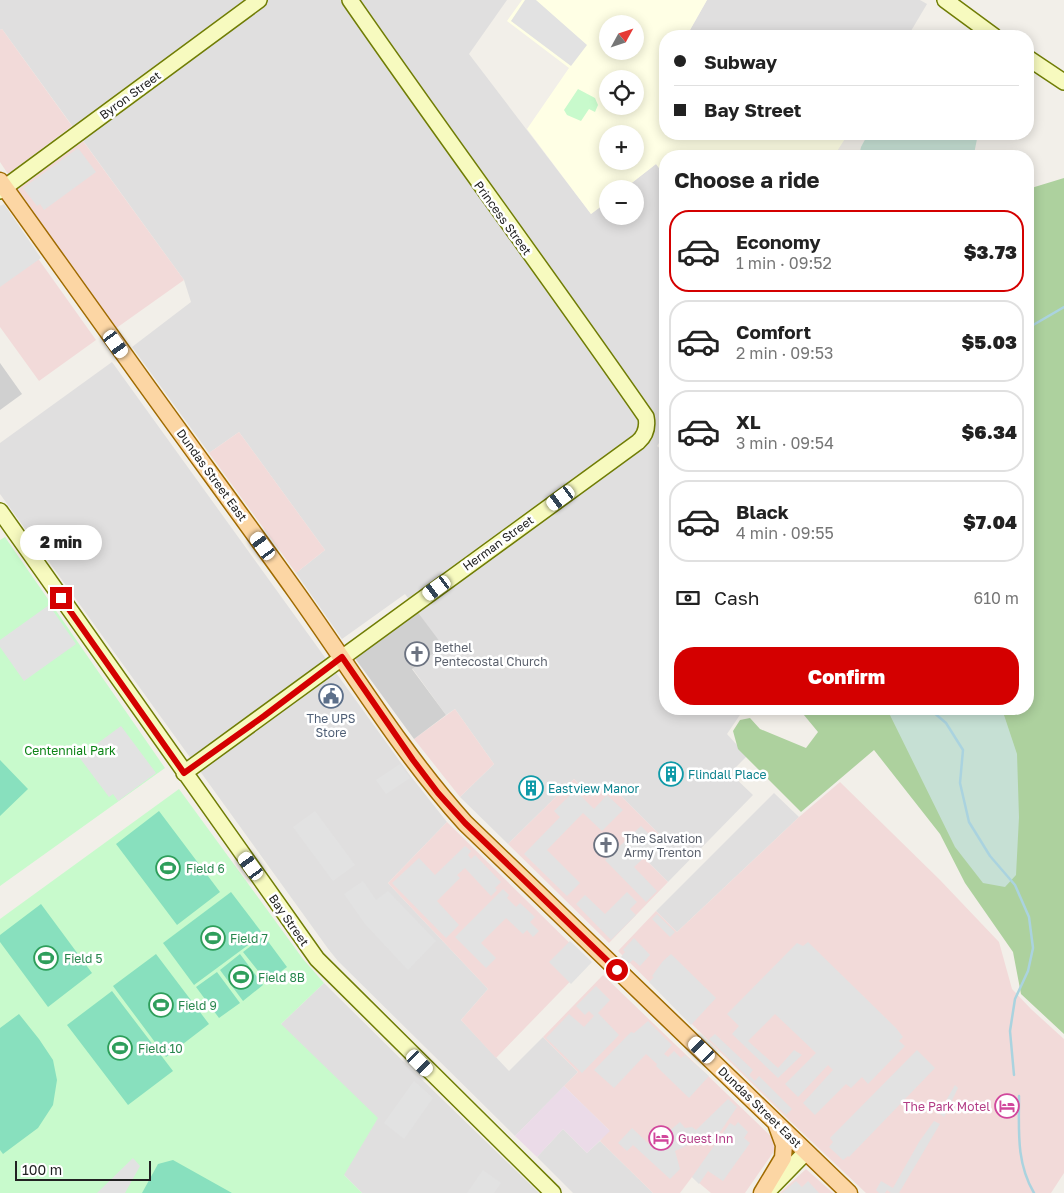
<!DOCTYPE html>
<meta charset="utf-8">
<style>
body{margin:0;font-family:"Golos Text",sans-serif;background:#f6f6f6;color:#222;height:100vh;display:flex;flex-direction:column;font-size:19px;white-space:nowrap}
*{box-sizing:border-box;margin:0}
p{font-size:16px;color:#767676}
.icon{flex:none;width:28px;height:28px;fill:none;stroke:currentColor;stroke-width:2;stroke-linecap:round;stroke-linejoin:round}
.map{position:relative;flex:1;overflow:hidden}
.details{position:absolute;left:659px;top:150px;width:375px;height:565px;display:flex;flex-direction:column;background:#fff;border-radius:20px;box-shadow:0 2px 12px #0003}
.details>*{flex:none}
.hud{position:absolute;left:659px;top:30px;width:375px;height:110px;border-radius:20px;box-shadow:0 2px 12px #0003;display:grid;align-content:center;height:110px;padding:0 15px;background:#fff}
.needle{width:32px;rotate:50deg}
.buttons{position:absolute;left:599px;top:15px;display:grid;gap:10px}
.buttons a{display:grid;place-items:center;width:45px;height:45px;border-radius:50%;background:#fff;box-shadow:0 2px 12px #0003;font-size:25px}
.scale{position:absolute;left:15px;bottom:12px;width:136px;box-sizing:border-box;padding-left:5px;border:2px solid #222;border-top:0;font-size:14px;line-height:18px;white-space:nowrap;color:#222;-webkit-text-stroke:4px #fff;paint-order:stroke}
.end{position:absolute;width:22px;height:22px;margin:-11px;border:6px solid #d40000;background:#fff;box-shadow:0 0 0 2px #fff}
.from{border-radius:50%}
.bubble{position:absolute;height:35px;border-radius:18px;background:#fff;box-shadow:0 2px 12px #0003;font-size:16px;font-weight:800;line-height:35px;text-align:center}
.car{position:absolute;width:15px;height:30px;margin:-15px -8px;border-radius:6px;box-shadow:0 0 4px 1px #0007;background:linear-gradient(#fff 24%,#345 0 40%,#fff 0 76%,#345 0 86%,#fff 0)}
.hud b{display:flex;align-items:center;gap:18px;height:48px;font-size:19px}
.hud b+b{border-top:1px solid #e0e0e0}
.hud i{width:12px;height:12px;background:#222}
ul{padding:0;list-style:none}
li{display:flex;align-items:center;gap:15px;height:82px;margin:0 10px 8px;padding:0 5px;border:2px solid #e0e0e0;border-radius:20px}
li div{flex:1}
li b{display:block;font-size:19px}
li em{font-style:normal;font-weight:800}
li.active{border-color:#d40000}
li>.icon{width:45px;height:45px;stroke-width:1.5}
h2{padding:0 15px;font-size:22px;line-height:60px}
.pay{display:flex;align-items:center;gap:12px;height:55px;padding:0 15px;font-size:19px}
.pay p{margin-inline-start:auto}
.primary-button{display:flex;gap:10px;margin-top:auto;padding:10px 15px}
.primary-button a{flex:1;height:58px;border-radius:20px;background:#d40000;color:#fff;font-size:20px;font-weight:800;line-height:58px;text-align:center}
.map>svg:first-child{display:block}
.residential{fill:#e0dfdf}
.commercial{fill:#f2dad9}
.industrial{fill:#ebdbe8}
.education{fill:#ffffe5;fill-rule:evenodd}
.religious{fill:#d0d0d0}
.forest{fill:#add19e}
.wetland{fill:#c6e0d4}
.park{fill:#c8facc}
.pitch{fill:#88e0be}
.parking{fill:#e2e2e2}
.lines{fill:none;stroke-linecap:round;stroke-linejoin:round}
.stream{stroke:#aad3df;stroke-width:2.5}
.secondary-casing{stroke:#707d05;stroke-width:18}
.primary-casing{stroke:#a06b00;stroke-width:19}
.secondary{stroke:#f7fabf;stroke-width:15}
.primary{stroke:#fcd6a4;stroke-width:16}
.route{stroke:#d40000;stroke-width:6}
.labels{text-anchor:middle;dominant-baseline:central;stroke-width:5;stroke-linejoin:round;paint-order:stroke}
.street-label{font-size:12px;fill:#222;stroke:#fff}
.worship-label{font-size:12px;fill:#5b616d;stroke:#fff;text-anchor:start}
.service-label{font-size:12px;fill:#4e5e75;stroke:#fff}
.park-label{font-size:12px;fill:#0c8416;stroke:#fff}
.culture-label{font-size:12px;fill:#0d838f;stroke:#fff;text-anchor:start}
.leisure-label{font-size:12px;fill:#27864d;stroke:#fff;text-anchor:start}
.hotel-label{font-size:12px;fill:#b23c85;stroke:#fff;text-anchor:end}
</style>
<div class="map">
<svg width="1064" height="1193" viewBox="0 0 1064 1193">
<rect width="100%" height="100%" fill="#f2efe9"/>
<path class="residential" d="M0 0H507L469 54 591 214 607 202 608 216H635V189H624L656 164 665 176V434L657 446 665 452V709H744L727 734 747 756 730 773 753 795 668 882 646 860 665 840 607 782 592 797 574 779 508 844 460 797 494 764 455 709 446 715 412 668 442 646 405 594 342 639 296 573 325 550 239 432 209 453 132 347 191 302 184 280 2 29 0 30Z
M707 0H920L927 4 908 36H700L690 30Z
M112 362 409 774 447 822 388 883 488 989 461 1020 509 1071 543 1037 578 1072 515 1136 338 961 329 950 0 494V443Z
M774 793 799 817 677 932 656 911Z
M324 983 409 1067 539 1193H362L344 1175 281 1024Z
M563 1129 587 1153 600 1141 653 1193H573L537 1157Z"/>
<path class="commercial" d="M2 29 72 126 8 174 0 162V30Z
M83 141 184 280 115 329 15 191Z
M0 205 96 340 39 381 0 327Z
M239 432 325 550 296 573 209 453Z
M455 709 494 764 460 797 414 739Z
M574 779 592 797 607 782 665 840 646 860 668 882 609 943 508 844Z
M840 782 940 880 999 942 1012 989 1031 1009 1064 1039V1173L1051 1193H866L790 1121 618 951 656 911 677 932 799 817Z
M447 822 589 962 496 1058 461 1020 488 989 388 883Z
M603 975 779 1144 745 1193H711L692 1177 680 1193H653L600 1141 609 1130 564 1086 578 1072 543 1037Z
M806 1169 833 1193H780Z"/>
<path class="industrial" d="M564 1086 610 1131 587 1153 563 1129 537 1157 515 1136Z"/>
<path class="education" d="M522 0H707L690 30 700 36H665V134H848L834 156H665V176L656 164 624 189H608L607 202 591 214 527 129 569 68 507 21ZM608 24H635V51H608ZM608 79H635V106H608ZM608 134H635V161H608Z"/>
<path class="religious" d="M0 363 22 394 0 410Z
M417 611 443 646 412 669 446 715 414 739 354 657Z"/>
<path class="forest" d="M1064 178V1034L1021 994 1013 952 965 883 940 834 874 750 801 812 738 749 733 731 740 720 750 718 760 729 806 748 818 732 799 709H1028V189Z"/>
<path class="wetland" d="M868 134H978L974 154 975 156H859L861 147Z
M887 709H1002L1017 754 1019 817 1016 875 1005 887 983 883 955 847Z"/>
<path class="park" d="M578 89 595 98 598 105 595 112 589 109 581 121 567 115 564 110Z
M5 537 165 768 0 886V540Z
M179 789 303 959 324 983 281 1024 378 1118 344 1175 362 1193H0V919Z"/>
<path class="pitch" d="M0 760 28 789 0 816Z
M159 811 220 892 177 925 116 844Z
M231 892 263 934 194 985 163 943Z
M41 904 92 973 48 1007 0 942V935Z
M264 936 287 967 267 982 243 952Z
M156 954 209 1024 166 1057 113 986Z
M240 954 263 985 243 1001 220 970Z
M217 972 240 1003 219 1018 196 987Z
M112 991 173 1071 128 1105 67 1025Z
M19 1014 39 1039 53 1060 57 1080 53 1105 38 1128 3 1154 0 1150V1028Z
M173 1160 232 1193H142L158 1164Z"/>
<path class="parking" d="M525 0H536L587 45 571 66 511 21Z
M78 148 96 172 44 210 40 204 37 206 23 188Z
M4 204 41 258 0 287V206Z
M49 605 76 644 24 681 0 647V640Z
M121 726 156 773 118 801 113 794 109 797 79 757Z
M400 764 410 778 386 794 376 780Z
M575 790 594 809 607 795 623 810 602 831 583 813 547 850 580 883 567 896 524 854 560 817 554 811Z
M315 811 355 865 333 881 293 827Z
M641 826 659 844 634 867 657 891 646 902 605 860Z
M465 846 471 851 468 855 471 859 475 855 501 882 495 888 497 890 491 896 465 868 457 875 460 878 437 901 459 925 446 938 392 883 419 858 435 875Z
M363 881 376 900 388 891 436 941 408 970 365 924 344 894Z
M503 889 509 895 507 898 516 907 520 903 535 917 530 922 539 931 533 937 527 930 523 934 506 918 481 943 496 958 486 968 455 937Z
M627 892 637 902 630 909 636 915 611 940 576 904 585 895 605 914Z
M657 914 675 932 670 937 652 919Z
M634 938 650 955 640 966 633 960 628 964 621 957 625 952 623 950Z
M570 941 592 962 571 984 549 962Z
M808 942 896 1028 903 1037 899 1041 905 1046 868 1084 862 1077 851 1088 846 1084 815 1115 803 1103 833 1070 828 1065 798 1097 785 1084 816 1053 775 1014 748 1041 778 1068 794 1050 802 1055 778 1078 732 1034 739 1026 727 1014 797 943 803 946Z
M671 954 716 998 691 1025 649 982 654 977 652 976 663 961Z
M596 986 610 1000 598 1013 619 1035 582 1073 546 1038 569 1014 584 1027 594 1016 589 1011 585 1015 576 1006Z
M648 1021 672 1045 664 1054 668 1057 674 1051 681 1058 685 1055 709 1076 689 1098 656 1066 657 1064 646 1054 614 1088 594 1070 631 1032 634 1033Z
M715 1034 753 1070 749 1075 755 1081 759 1076 792 1109 786 1115 709 1039Z
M917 1050 935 1068 849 1157 848 1156 843 1160 829 1147 833 1142 830 1138Z
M414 1081 433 1098 404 1139 384 1123Z
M955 1085 958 1088 944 1117 939 1113Z
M728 1099 737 1107 714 1141 706 1137 675 1151 680 1169 670 1179 633 1145 627 1151 618 1143 632 1128 651 1146 680 1122 685 1128 692 1127 696 1130Z
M934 1121 940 1124 899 1193H891L887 1190 885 1193H879L876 1190 881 1181 893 1188 919 1142Z
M738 1122 748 1132 744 1138 750 1143 723 1181 708 1171 699 1184 692 1177 730 1123 735 1126Z
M133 1158 140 1166 125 1193H97Z
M483 1170 501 1183 494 1193H467Z
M796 1181 802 1187 808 1181 819 1193H782Z"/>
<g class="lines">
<path class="stream" d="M1028 328 1064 307
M932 709V711L946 723 963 750 960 783 969 822 990 856 1015 885 1029 917 1033 948 1028 971 1015 999 1010 1031 1014 1075
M1019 1096C1019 1131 1016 1162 1034 1193"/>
<g class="secondary-casing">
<path id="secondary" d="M945 0 994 36
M1028 58 1064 82
M0 191 259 0
M0 511 317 959 553 1193
M184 773 638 442C646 435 648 427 646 417 549 277 447 140 350 0
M767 1192 806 1152"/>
</g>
<g class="primary-casing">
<path id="primary" d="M0 181C39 235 77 289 116 343 175 426 236 508 296 592 351 669 401 752 465 823L849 1193
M762 1193 783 1158 784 1145 777 1126"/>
</g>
<use href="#secondary" class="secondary"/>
<use href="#primary" class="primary"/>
</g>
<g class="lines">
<path class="route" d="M61 598 184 773 264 716 342 657 413 760 438 793 465 823 617 970"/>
</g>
<defs>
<g id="church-ring" transform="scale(1.25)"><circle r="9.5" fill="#fff" stroke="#6b7280" stroke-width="1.5"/><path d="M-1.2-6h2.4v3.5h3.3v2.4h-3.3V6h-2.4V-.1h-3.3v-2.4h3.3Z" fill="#6b7280"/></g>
<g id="civic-ring" transform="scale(1.25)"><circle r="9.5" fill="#fff" stroke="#5c6f8a" stroke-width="1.5"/><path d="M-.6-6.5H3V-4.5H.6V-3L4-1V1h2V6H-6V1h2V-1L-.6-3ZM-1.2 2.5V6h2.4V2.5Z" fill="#5c6f8a"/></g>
<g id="building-ring" transform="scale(1.25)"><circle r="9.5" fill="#fff" stroke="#0f9aa8" stroke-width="1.5"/><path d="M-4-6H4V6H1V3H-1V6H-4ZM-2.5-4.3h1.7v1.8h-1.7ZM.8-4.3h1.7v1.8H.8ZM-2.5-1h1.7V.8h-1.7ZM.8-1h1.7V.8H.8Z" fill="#0f9aa8"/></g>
<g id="stadium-ring" transform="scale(1.25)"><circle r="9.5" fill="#fff" stroke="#2e9e5b" stroke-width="1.5"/><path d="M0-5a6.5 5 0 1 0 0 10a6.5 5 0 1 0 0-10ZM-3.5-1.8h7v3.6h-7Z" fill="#2e9e5b"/></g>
<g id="hotel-ring" transform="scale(1.25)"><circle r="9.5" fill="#fff" stroke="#d1479c" stroke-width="1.5"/><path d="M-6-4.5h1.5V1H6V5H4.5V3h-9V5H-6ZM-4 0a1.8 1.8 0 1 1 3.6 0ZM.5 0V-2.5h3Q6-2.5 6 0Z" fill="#d1479c"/></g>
</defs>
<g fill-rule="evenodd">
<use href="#church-ring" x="417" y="654"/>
<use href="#civic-ring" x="331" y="696"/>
<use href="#building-ring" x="671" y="774"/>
<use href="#building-ring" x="531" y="788"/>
<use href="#church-ring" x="606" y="845"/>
<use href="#stadium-ring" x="168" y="868"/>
<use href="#stadium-ring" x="213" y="938"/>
<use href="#stadium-ring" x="46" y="958"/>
<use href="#stadium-ring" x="241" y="977"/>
<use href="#stadium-ring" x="161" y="1005"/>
<use href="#stadium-ring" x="120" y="1048"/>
<use href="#hotel-ring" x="1007" y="1106"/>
<use href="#hotel-ring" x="661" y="1138"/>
</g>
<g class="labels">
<g class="street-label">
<text transform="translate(130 95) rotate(-36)">Byron Street</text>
<text transform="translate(503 218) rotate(54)">Princess Street</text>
<text transform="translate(212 475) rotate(54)">Dundas Street East</text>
<text transform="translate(498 543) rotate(-36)">Herman Street</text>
<text transform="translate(289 920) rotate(55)">Bay Street</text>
<text transform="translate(760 1107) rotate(44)">Dundas Street East</text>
</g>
<g class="worship-label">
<text x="434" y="647">Bethel<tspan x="434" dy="14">Pentecostal Church</tspan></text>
<text x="624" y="838">The Salvation<tspan x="624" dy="14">Army Trenton</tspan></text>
</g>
<g class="service-label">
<text x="331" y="718">The UPS<tspan x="331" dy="14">Store</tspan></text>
</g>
<g class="park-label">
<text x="70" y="750">Centennial Park</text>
</g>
<g class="culture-label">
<text x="688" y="774">Flindall Place</text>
<text x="548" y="788">Eastview Manor</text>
</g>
<g class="leisure-label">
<text x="186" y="868">Field 6</text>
<text x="230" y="938">Field 7</text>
<text x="64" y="958">Field 5</text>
<text x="258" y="977">Field 8B</text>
<text x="178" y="1005">Field 9</text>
<text x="138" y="1048">Field 10</text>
</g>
<g class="hotel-label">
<text x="990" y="1106">The Park Motel</text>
<text x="678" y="1138" text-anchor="start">Guest Inn</text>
</g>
</g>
</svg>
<div class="buttons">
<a><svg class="needle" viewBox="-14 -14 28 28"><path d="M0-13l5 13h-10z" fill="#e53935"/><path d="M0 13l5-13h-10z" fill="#767676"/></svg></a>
<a><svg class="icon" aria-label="locate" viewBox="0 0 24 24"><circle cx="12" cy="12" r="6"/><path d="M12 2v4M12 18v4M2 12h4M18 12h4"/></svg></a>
<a>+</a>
<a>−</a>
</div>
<div class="scale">100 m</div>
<i class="end from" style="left:617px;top:970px"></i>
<i class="end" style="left:61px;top:598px"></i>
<div class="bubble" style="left:20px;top:525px;width:82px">2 min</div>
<i class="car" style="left:116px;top:344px;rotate:144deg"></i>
<i class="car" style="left:561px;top:498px;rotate:234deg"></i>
<i class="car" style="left:263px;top:546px;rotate:324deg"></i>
<i class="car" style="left:437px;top:588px;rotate:234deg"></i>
<i class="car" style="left:251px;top:866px;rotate:324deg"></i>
<i class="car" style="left:702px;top:1050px;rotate:315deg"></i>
<i class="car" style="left:420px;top:1063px;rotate:135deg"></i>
<div class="hud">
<b><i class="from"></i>Subway</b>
<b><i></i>Bay Street</b>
</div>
<section class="details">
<h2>Choose a ride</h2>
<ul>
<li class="active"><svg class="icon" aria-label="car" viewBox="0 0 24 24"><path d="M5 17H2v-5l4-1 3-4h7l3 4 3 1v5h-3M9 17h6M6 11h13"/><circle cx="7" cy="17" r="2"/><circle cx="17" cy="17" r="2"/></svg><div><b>Economy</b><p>1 min · 09:52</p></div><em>$3.73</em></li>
<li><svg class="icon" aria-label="car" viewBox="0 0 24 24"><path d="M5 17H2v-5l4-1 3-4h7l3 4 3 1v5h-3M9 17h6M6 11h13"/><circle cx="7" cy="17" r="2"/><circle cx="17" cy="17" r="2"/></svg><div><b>Comfort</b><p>2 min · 09:53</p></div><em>$5.03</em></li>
<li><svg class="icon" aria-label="car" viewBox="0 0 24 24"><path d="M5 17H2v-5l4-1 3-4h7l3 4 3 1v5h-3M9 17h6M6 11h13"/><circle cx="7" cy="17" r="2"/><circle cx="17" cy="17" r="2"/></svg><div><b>XL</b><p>3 min · 09:54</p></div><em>$6.34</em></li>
<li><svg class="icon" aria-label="car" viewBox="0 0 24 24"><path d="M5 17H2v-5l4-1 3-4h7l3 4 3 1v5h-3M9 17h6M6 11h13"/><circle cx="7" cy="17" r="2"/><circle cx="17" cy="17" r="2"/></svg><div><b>Black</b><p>4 min · 09:55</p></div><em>$7.04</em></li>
</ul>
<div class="pay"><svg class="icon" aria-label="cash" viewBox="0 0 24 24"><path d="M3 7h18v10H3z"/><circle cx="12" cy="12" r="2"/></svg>Cash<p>610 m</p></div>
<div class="primary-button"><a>Confirm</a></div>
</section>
</div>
